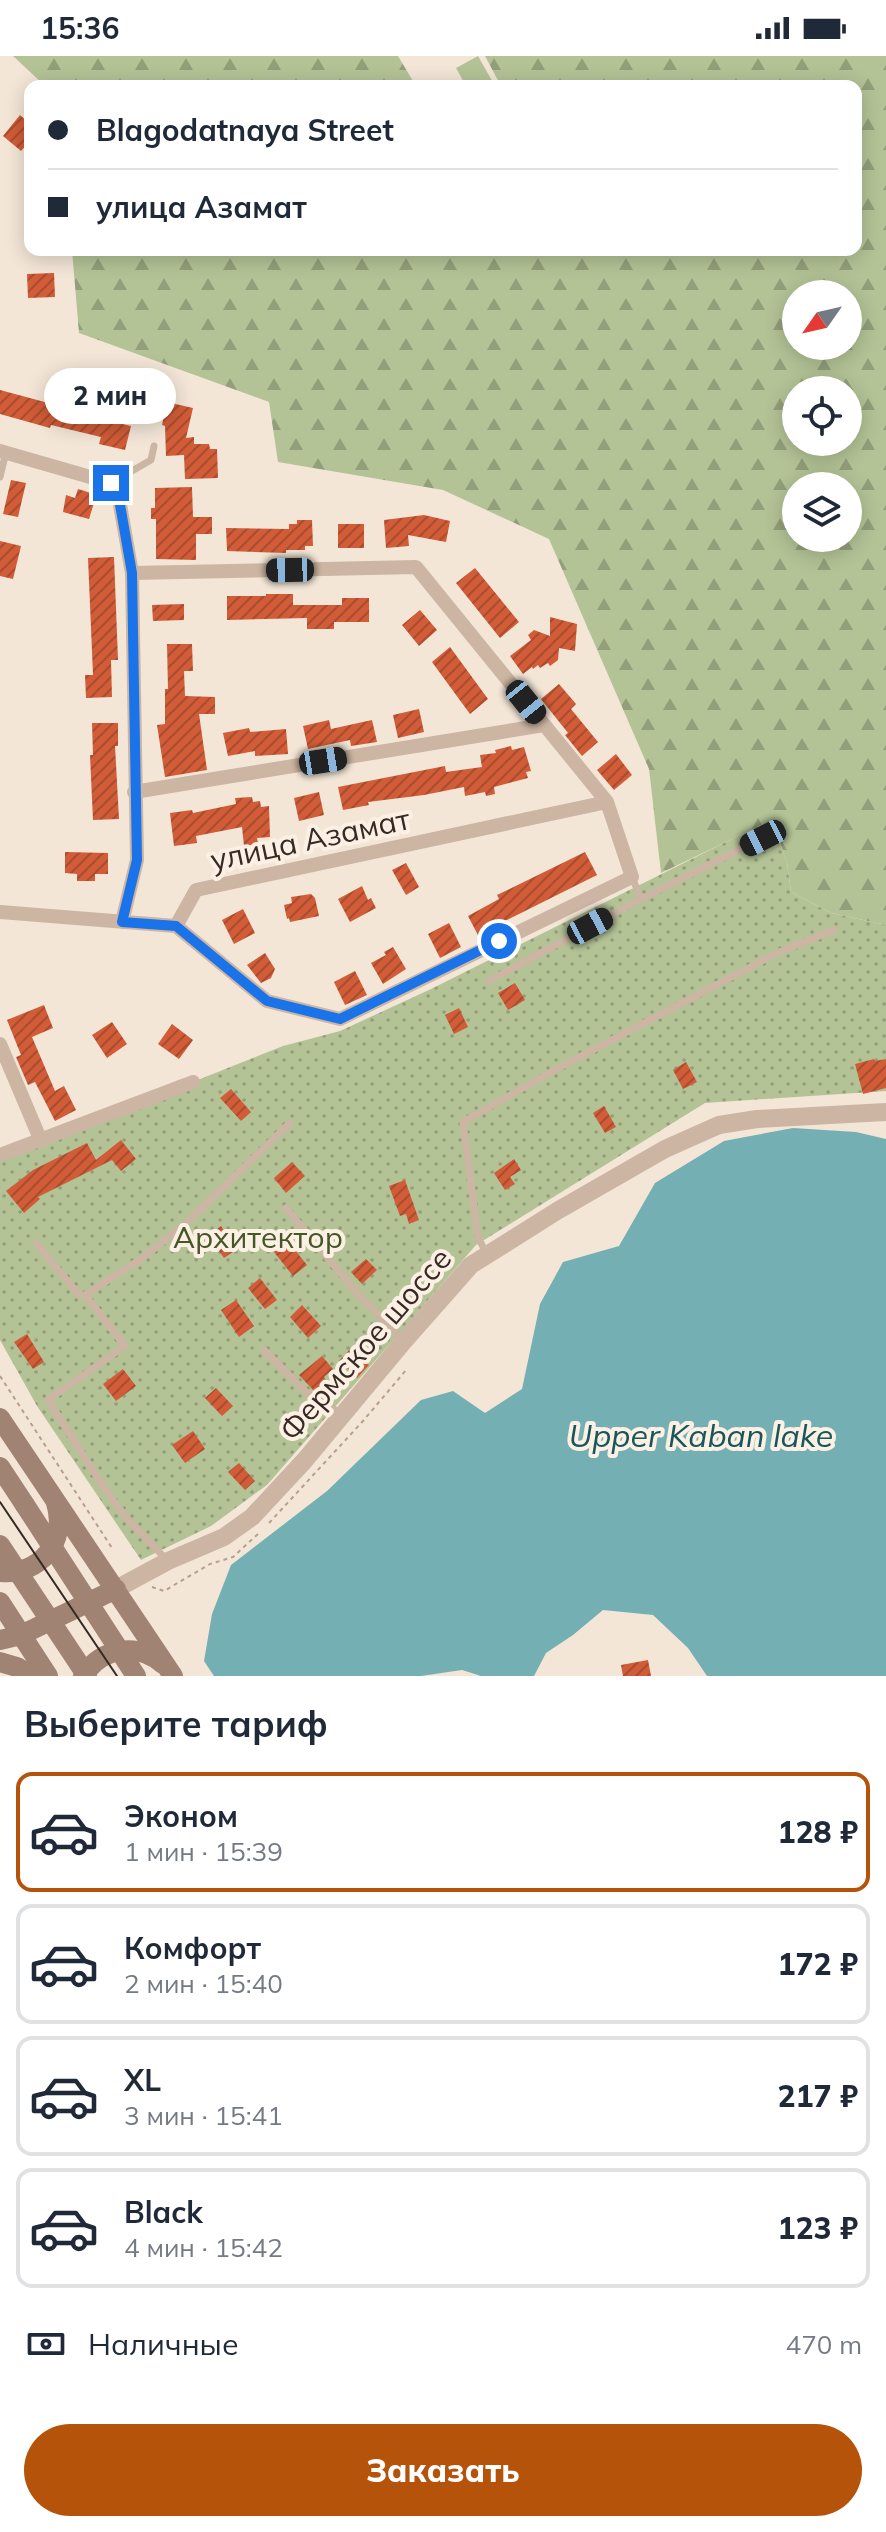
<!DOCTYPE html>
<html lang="ru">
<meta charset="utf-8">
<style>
body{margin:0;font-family:Mulish,sans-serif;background:#f2f2f3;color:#1f2937;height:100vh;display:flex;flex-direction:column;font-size:30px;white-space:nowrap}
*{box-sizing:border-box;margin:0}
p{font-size:26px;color:#747a83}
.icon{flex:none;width:44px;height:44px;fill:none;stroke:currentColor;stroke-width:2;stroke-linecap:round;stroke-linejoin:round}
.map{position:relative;height:1620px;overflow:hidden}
.sheet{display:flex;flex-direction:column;background:#fff;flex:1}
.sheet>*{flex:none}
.top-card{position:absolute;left:24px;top:24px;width:838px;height:176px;border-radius:16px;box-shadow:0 4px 20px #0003;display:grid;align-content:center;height:176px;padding:0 24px;background:#fff}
.needle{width:52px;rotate:236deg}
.controls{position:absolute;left:782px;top:224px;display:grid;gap:16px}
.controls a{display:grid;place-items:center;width:80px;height:80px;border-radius:50%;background:#fff;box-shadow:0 4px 20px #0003;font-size:40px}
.end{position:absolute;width:36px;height:36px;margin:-18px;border:10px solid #1a73e8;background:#fff;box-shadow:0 0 0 4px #fff}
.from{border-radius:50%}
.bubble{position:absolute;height:56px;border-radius:28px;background:#fff;box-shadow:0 4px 20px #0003;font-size:26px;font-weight:800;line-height:56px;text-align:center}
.car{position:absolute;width:24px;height:48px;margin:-24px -12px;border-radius:10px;box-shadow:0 0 6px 2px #0007;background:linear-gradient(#222 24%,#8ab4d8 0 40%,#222 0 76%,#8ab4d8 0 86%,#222 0)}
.top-card b{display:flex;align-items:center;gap:28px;height:76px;font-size:30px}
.top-card b+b{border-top:2px solid #e0e1e3}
.top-card i{width:20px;height:20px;background:#1f2937}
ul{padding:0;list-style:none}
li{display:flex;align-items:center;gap:24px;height:120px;margin:0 16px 12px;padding:0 8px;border:4px solid #e0e1e3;border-radius:16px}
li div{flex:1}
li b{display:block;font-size:30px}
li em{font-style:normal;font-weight:800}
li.on{border-color:#b45309}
li>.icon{width:72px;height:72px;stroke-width:1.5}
h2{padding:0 24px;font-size:36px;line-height:96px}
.pay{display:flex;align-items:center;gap:20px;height:88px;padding:0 24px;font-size:30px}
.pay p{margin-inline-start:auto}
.primary-button{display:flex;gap:16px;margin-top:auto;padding:16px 24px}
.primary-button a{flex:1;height:92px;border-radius:48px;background:#b45309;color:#fff;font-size:32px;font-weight:800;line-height:92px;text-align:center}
.status{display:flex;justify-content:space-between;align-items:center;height:56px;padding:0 40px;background:#fff;direction:ltr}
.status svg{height:22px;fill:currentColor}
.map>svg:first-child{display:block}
.forest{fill:url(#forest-firs);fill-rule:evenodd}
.park{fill:url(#park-dots)}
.pitch{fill:#b4c396}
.water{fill:#74b0b3}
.building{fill:url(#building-hatch)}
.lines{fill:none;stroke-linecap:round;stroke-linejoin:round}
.path{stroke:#b89f8c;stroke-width:2;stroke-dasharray:4 4;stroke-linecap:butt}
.service{stroke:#ccb5a2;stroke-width:7}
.minor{stroke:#ccb5a2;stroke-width:14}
.tertiary{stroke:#ccb5a2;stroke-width:18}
.secondary{stroke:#a08373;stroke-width:20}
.tram{stroke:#362a25;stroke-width:2}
.secondary-bridge{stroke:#a08373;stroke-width:20}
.route{stroke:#1a73e8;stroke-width:10}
.labels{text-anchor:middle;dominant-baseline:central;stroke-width:8;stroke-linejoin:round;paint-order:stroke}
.street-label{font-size:30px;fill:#362a25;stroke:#fbf0e3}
.park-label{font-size:30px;fill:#455627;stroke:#fbf0e3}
.water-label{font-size:32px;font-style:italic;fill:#17565b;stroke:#fbf0e3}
</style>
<div class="status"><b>15:36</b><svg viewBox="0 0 49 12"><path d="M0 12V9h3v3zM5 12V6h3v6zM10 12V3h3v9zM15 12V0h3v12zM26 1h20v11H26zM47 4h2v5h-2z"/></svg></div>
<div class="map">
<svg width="886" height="1620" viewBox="0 0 886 1620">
<defs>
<pattern id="forest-firs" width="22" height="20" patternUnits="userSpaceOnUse" patternTransform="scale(2)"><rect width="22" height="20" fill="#b4c396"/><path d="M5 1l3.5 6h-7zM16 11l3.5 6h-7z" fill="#939f7a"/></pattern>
<pattern id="park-dots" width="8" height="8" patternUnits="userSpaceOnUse" patternTransform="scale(2)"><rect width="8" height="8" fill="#b4c396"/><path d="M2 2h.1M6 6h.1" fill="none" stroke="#939f7a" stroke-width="1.8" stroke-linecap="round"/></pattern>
<pattern id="building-hatch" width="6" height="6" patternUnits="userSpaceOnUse" patternTransform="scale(2)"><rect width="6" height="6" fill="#d15c37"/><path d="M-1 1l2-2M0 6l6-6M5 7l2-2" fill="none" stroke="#aa4c2e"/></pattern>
</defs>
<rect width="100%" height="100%" fill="#f3e6d7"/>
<path class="forest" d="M13 0H398L416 30H45Z
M485 0H886V869L831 857 791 836 787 807 772 764 661 817 649 713 549 483 443 434 278 406 269 346 79 277 72 194H856V30H501ZM796 238H848V290H796ZM796 334H848V386H796ZM796 430H848V482H796Z"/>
<path class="park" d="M772 763 787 807 791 836 831 857 886 869V1035L705 1047 476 1189 267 1429 211 1470 141 1504 37 1350 0 1284V1103L283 990 340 975 431 933Z"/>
<path class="pitch" d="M478 0 495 30H466L456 12Z"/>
<path class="water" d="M793 1072 856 1076 886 1083V1620H707L688 1592 653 1559 603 1554 573 1579 546 1597 534 1620H481L462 1614 421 1620H214L204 1605 212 1558 231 1509 327 1435 421 1344 453 1335 485 1357 522 1333 540 1248 563 1206 619 1190 655 1127 724 1085Z"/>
<path class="building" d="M20 59 30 68V85L21 95 3 80Z
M54 217 55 241 28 242 27 218Z
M0 334 67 352 69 345 90 351 87 360 131 370 125 394 99 388 101 381 51 369 50 372 0 358Z
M167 346 193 352 186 382 194 381V388H209L210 393H217L218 422 185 423 184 399 166 400 165 370 162 369Z
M11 424 26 427 18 461 3 458Z
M192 431 193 461H212V478H196V504L156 503V463H151V452H155V432Z
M78 433 91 437 89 445 94 447 89 463 63 456 66 439 75 442Z
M424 459 450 465 446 486 408 479 409 490 386 492 384 464Z
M297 464H312L313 490H305V494H286V497L227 495 226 472 289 473V468H297Z
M338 468H364V492H338Z
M0 485 21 490 13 523 0 520Z
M114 501 118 604H111L112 641 86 642 85 619H93L88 502Z
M475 512 519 566 500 582 456 527Z
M266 538H293V549H342V542H369V566H334V573H307V562L227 564V540H266Z
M184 548V564L153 565 152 549Z
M420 554 437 574 419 590 402 569Z
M550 561 577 568 575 595 559 592 558 604 550 610 548 607 540 612 538 609 533 613 532 611 523 618 510 600 531 584 528 579 534 574 550 580Z
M167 588H192L193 615H184L185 640 215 641V658H199L207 714 165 721 157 669 165 668V633H168Z
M450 591 488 643 470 658 432 606Z
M559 628 576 648 571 653 598 686 582 700 565 679 568 677 541 643Z
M419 653 424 676 398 682 393 659Z
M329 664 331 673 372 664 377 686 351 690 350 684 308 693 303 670Z
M92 667H118V690H115L119 763 93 764 90 699H93Z
M249 672 250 676 286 673 288 698 255 700V695L228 700 223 677Z
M511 690 512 694 524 691 531 715 526 716 528 722 494 731 495 738 486 740 485 736 465 740 464 731 424 739 368 746 369 749 343 754 338 731 445 710 446 716 482 711 480 699 496 697 495 694Z
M616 698 632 719 614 734 597 714Z
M319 736 324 759 299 765 294 742Z
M252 741 253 746 260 745 261 751 269 750 270 781 257 782 258 788 244 790 242 771 196 780 197 787 174 790 170 757 192 754 193 757 236 748 235 742Z
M65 796 108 797V818H95V825H77V818L65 817Z
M585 796 597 819 499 868 502 872 480 883 468 860 499 843 497 839Z
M406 807 419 831 406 839 392 814Z
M362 830 368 844 371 842 376 852 350 866 338 843Z
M311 838 315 842 319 860 290 866 289 862 287 863 284 849 292 847 291 841Z
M243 853 255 877 234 888 222 864Z
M449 867 461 891 440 902 428 878Z
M393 891 406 913 383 928 371 907 386 899 384 896Z
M265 897 275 913 271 922 261 927 247 909Z
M355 915 367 939 345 949 334 926Z
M515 927 525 944 508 954 498 937Z
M44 949 53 972 32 981 55 1035 64 1030 76 1054 55 1065 35 1026 28 1029 16 1001 21 999 7 964Z
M459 952 468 971 454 978 445 959Z
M112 966 127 988 107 1002 92 979Z
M172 968 193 984 179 1003 158 988Z
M874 1003 875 1005 886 1003V1032L863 1038 855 1008Z
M686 1006 697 1026 683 1033 673 1014Z
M231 1033 251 1056 241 1065 220 1042Z
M604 1050 616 1071 605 1077 593 1057Z
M121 1084 136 1103 121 1115 112 1104 38 1141 40 1143 24 1157 6 1135 33 1114 87 1087 96 1104Z
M514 1103 521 1114 510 1121 515 1128 505 1134 494 1117Z
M292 1106 305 1120 286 1137 274 1122Z
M405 1124 419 1164 409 1168 406 1158 400 1160 389 1130Z
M221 1170 237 1193 224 1202 208 1180Z
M284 1180 307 1209 293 1220 270 1191Z
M366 1203 377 1214 362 1228 351 1216Z
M260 1222 277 1244 265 1253 248 1232Z
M236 1244 254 1270 239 1281 221 1254Z
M302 1249 321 1270 308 1282 290 1261Z
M27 1278 44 1306 33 1313 14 1286Z
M351 1292 369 1309 357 1322 339 1305Z
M322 1300 333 1313 324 1321 326 1324 314 1335 299 1319Z
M123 1313 136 1330 116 1345 103 1328Z
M216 1332 233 1350 222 1360 205 1342Z
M193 1375 205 1393 185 1407 172 1389Z
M239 1407 255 1425 245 1434 228 1416Z
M648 1604 651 1620H623L621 1609Z"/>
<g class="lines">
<path class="path" d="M0 1320 112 1492
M269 1467 363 1365 407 1313
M152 1531 164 1535 210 1508 233 1501 259 1477"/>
<path class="service" d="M0 421 6 396
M111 427 151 404 154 390
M632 821 641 843
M489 925 641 843 763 782
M286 1152 357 1237 402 1283
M36 1187 79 1239H85L125 1290 48 1344 103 1430 128 1464 166 1503
M487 1199 478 1181 463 1066 551 1016 777 897 834 874
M85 1239 141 1203 183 1170 290 1067
M264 1294 310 1340 341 1357"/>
<path class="minor" d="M0 395 111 427 119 443 132 517 137 804 122 866
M132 517 416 511 607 746 632 821 340 963 267 945 176 870
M134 736 544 669
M0 856 176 870 196 834 607 746
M0 988 41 1085
M0 1099 193 1026"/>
<path class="tertiary" d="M116 1533 168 1505 224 1481 252 1461 305 1404 404 1285 471 1209 557 1155 665 1093 719 1069 757 1063 886 1056"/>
<path class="secondary" d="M0 1362 173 1620
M0 1411 25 1449
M0 1516C40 1520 68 1485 56 1447
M0 1546 48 1620
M0 1584 21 1579 116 1533
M0 1606 17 1611 31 1620
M83 1620C102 1591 137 1586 163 1608"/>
<path class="tram" d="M0 1446 117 1620"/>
<path class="secondary-bridge" d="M25 1449 136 1620
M0 1489 87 1620"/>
</g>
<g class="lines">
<path class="route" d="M111 427 119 443 132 517 137 804 122 866 176 870 267 945 340 963 499 885"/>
</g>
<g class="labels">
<g class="street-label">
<text transform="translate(310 783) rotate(-12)">улица Азамат</text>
<text transform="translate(365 1288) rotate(-49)">Фермское шоссе</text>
</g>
<g class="park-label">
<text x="258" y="1181">Архитектор</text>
</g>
<g class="water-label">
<text x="701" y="1379">Upper Kaban lake</text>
</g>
</g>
</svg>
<div class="controls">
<a><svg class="needle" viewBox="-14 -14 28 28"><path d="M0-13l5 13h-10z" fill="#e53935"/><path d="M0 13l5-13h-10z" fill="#747a83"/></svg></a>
<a><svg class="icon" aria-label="locate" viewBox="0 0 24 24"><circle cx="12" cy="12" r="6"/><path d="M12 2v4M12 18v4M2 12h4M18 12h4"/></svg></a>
<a><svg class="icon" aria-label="layers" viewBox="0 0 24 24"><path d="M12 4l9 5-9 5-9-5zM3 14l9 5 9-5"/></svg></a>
</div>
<i class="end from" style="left:499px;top:885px"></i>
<i class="end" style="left:111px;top:427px"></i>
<div class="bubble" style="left:44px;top:312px;width:132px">2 мин</div>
<i class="car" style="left:290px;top:514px;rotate:269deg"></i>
<i class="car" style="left:526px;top:646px;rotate:141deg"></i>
<i class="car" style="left:323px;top:705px;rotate:81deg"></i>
<i class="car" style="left:763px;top:782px;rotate:243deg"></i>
<i class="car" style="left:590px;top:870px;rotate:62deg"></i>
<div class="top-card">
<b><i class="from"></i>Blagodatnaya Street</b>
<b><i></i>улица Азамат</b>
</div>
</div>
<section class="sheet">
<h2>Выберите тариф</h2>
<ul>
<li class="on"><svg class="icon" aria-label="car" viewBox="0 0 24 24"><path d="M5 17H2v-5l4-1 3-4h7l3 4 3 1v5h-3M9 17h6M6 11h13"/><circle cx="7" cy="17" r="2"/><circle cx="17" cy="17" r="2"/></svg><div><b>Эконом</b><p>1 мин · 15:39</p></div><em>128 ₽</em></li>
<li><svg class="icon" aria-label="car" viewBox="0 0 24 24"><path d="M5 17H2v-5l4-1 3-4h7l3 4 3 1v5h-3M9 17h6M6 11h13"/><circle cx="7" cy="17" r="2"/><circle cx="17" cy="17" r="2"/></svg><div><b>Комфорт</b><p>2 мин · 15:40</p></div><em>172 ₽</em></li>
<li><svg class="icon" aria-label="car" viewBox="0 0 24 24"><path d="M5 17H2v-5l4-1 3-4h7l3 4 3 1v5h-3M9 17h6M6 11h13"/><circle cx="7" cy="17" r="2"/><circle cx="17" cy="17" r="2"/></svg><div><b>XL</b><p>3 мин · 15:41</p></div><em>217 ₽</em></li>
<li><svg class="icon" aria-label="car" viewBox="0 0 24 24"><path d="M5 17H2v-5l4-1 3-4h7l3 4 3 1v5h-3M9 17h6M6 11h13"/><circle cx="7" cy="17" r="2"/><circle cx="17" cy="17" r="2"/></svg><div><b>Black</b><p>4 мин · 15:42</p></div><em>123 ₽</em></li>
</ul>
<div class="pay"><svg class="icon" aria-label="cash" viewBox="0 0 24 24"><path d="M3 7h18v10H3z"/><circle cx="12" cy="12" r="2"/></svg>Наличные<p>470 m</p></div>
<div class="primary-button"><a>Заказать</a></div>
</section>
